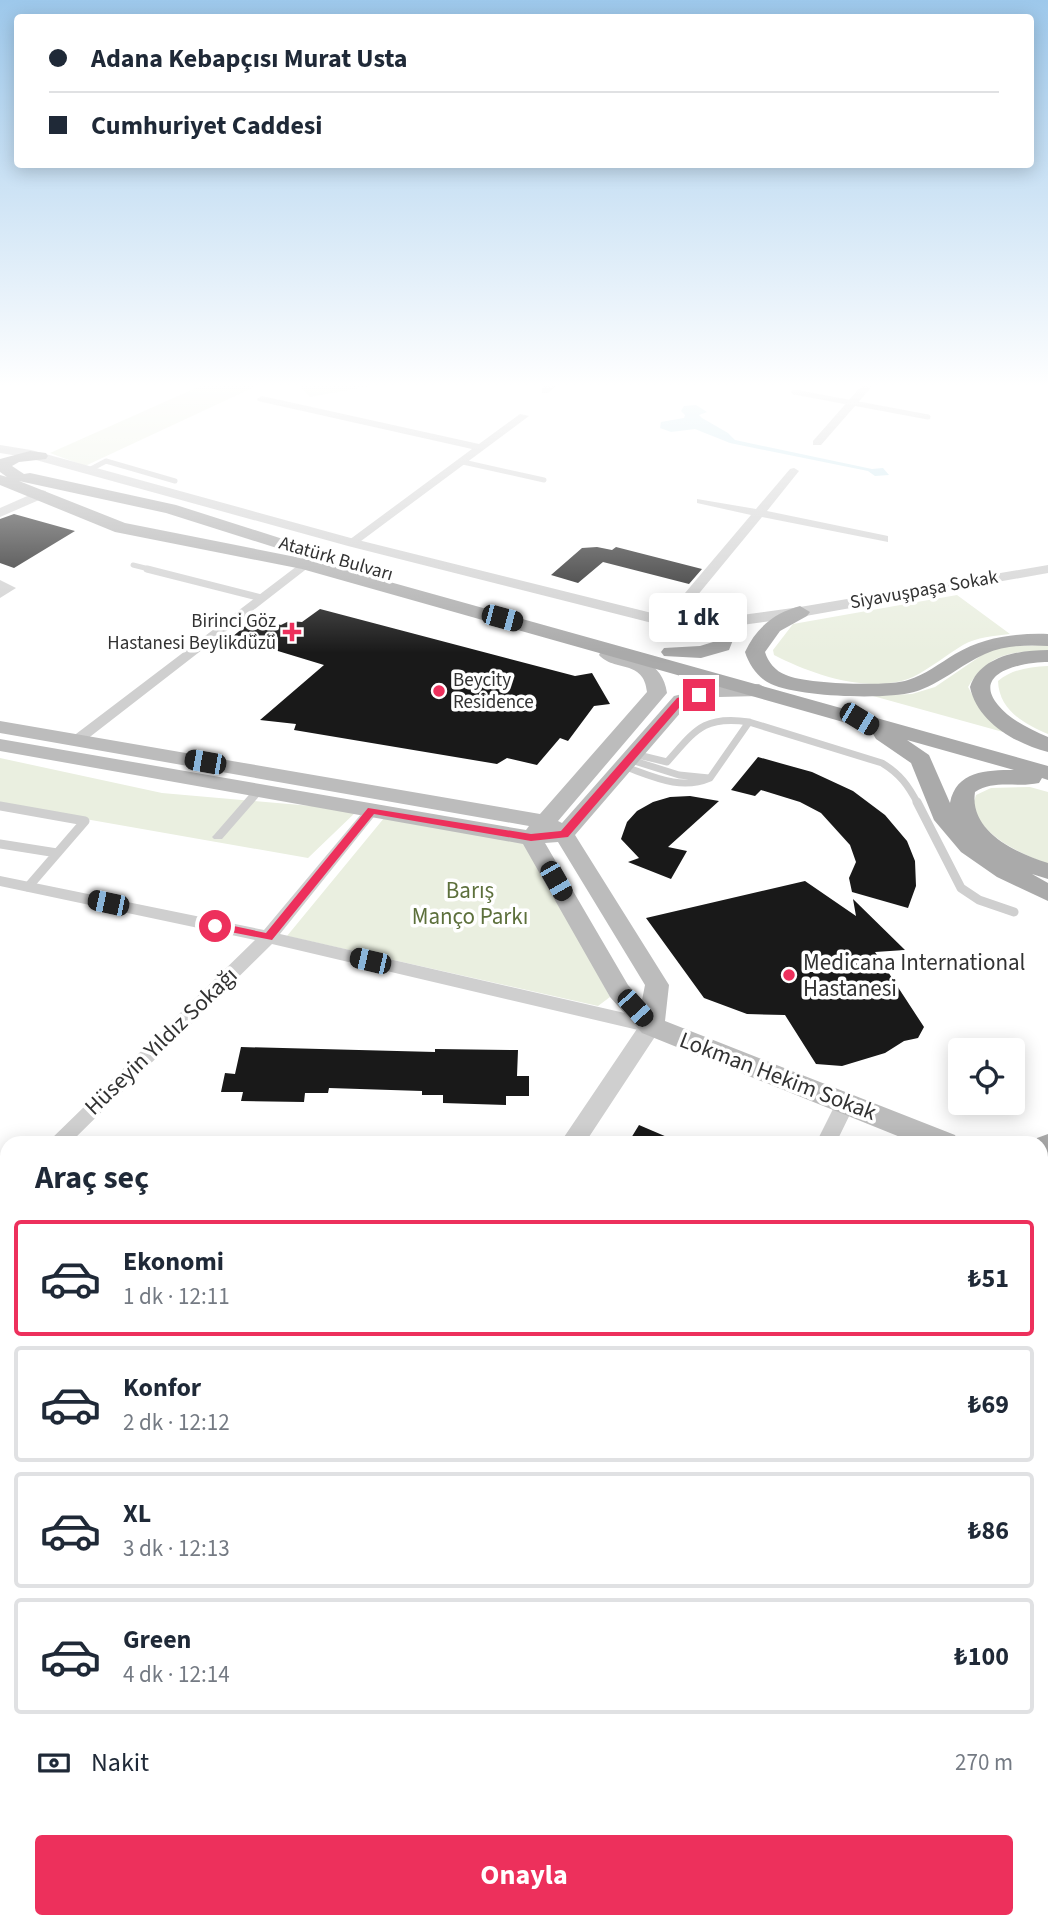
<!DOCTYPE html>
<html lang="tr">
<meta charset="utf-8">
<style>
body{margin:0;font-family:"Source Sans 3",sans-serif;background:#f2f2f3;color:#1f2937;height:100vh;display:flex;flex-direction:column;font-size:26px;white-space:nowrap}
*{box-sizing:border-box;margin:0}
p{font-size:23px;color:#747a83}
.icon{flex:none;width:38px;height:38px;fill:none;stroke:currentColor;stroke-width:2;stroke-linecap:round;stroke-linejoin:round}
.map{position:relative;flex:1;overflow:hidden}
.panel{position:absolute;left:0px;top:1136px;width:1048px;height:793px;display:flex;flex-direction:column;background:#fff;border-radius:21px 21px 0 0;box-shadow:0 4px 18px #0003}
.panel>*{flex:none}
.hud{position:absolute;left:14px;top:14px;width:1020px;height:154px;border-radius:7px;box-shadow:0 4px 18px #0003;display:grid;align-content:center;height:154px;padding:0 35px;background:#fff}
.controls{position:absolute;left:948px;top:1038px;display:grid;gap:14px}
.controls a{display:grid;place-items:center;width:77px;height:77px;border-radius:7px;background:#fff;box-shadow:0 4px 18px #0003;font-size:35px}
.end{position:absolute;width:32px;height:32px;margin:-16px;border:9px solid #ed305c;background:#fff;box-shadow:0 0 0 4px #fff}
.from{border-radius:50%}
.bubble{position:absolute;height:49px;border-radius:7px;background:#fff;box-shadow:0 4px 18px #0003;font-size:23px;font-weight:700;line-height:49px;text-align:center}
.car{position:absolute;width:21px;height:42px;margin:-21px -10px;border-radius:9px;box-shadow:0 0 5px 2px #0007;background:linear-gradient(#222 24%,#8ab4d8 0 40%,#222 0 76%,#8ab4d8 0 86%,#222 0)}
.hud b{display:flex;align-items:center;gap:24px;height:66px;font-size:26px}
.hud b+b{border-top:2px solid #e0e1e3}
.hud i{width:18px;height:18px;background:#1f2937}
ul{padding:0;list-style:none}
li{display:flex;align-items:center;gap:21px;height:116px;margin:0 14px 10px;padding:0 21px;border:4px solid #e0e1e3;border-radius:7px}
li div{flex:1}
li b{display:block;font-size:26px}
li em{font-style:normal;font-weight:700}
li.active{border-color:#ed305c}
li>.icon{width:63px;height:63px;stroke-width:1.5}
h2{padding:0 35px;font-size:32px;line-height:84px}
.pay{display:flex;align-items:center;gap:18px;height:77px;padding:0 35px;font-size:26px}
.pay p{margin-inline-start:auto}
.cta{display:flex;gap:14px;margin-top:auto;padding:14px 35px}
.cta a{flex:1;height:80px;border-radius:7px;background:#ed305c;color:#fff;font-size:28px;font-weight:700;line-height:80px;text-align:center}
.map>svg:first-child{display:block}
.green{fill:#eaefe0}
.water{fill:#cce7ef}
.building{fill:#191919}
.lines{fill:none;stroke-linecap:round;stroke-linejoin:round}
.service-far3{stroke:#cfcfcf;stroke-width:5}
.service-far2{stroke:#cfcfcf;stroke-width:7}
.service-far1{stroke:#cfcfcf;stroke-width:9}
.service{stroke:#cfcfcf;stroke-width:14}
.pedestrian{fill:#cfcfcf;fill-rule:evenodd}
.minor{fill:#cfcfcf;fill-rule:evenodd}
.tertiary{fill:#cfcfcf;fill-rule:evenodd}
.secondary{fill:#bcbcbc;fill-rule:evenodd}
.primary{fill:#aaa;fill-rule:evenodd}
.trunk{fill:#a2a2a2;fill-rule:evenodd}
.route{fill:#ed305c}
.poi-dot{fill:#ed305c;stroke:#fff;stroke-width:2.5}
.labels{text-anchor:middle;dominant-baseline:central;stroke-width:7;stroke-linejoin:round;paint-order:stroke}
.far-street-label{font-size:19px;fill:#323232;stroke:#fff}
.far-poi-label{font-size:19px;fill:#323232;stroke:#fff;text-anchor:end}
.park-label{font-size:23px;fill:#5d703c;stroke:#fff}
.poi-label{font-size:23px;fill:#323232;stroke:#fff;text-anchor:start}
.street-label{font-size:23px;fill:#323232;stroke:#fff}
</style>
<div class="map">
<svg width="1048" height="1927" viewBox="0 0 1048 1927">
<rect width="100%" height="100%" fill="#fff"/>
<path class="green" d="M207 383H263L85 466 50 453Z
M308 383H374L376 385 310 397 298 385Z
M957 595 1010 634C994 636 977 637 963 645 946 655 931 668 913 677 871 695 813 675 774 655L773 650 793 624Z
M1048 645V651C1012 651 988 653 968 687L980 709 1005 729 1003 732 873 696 912 694 935 687 985 653 1001 646Z
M1048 666V734C1024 724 999 710 998 681 1013 669 1029 667 1048 666Z
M0 758 162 793 358 810 308 858 0 804Z
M1030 787 1048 792V864C1017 852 986 838 972 808L976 795 991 788Z
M389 812 527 841 610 997 598 1006 287 936Z"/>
<path class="water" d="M696 405 707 412 699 415 702 418 728 433 735 440 872 469 883 468 889 475 875 476 868 471 730 443 695 429 671 432 660 428 661 422 684 418 685 415 681 411 684 406Z"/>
<path class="building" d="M14 514 75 531 14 568 0 563V519Z
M597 547 612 550 616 547 702 569 689 584 603 562 578 583 551 575 582 548Z
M320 609 575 676 592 673 610 704 594 706 568 741 560 738 537 765 507 758 497 764 294 730 296 724 260 720 324 665 232 637 254 619 281 625 289 621 302 622Z
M758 757 812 772 853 791 885 815 907 841 915 861 916 886 908 908 852 892 849 878 856 862 850 845 821 813 800 802 761 790 755 796 731 790Z
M690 796 719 801 668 847 687 851 671 879 628 862 639 858 621 839 627 822 637 811 653 802 670 797Z
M805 881 856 916 853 899 905 950 875 952 924 1027 918 1038 904 1041 885 1053 842 1066 816 1064 785 1015 747 1014 704 998 646 918Z
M241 1047 435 1052V1049L518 1050 517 1076H529V1096H506V1105L443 1103V1095H422V1091L329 1088 328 1093H305L304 1102 241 1101 243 1092H221L225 1073 235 1074Z
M639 1125 681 1143H628Z"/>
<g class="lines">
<path class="service-far3" d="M794 392 928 417
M463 462 544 480
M89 470 106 461 175 481
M133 565 153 570"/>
<path class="service-far2" d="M147 569 261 598
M634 754 667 762C695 731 703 715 749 722
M631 760 679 775 709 778
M623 766C652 776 680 791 710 778L749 722 882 763C900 774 908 785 918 804"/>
<path class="service-far1" d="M917 802 961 888 979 900 1014 912
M0 806 85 821 28 887
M0 844 57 853"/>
<path class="service" d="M1041 1506 1048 1483
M1041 1594 1048 1566
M914 1927 915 1922
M964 1927 966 1922"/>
<path class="pedestrian" d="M258 788 262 789 263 791 262 793 222 839H214L212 837 214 835 254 789Z"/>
<path class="minor" d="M548 383H560L548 393H542V389Z
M864 383H875L821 445H813V441Z
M262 396 479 444 520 414 529 416 353 547 347 543 349 540 472 449 258 401 257 399Z
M794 468 799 471 767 511 888 536V542L762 517 673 625H663V619L751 515 697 503V499L756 509 790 469Z
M305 560 309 561V567L82 743H72L70 740 72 737Z
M0 580 16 588 0 598Z
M372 805 377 807 380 810 377 813 280 934 651 1019 657 1021 660 1026 657 1031 651 1033 272 944 70 1143H47L255 940 0 886V876L264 930 367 807Z
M846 1095 853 1097 856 1102 836 1143H816L839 1097Z
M7 1183V1204L0 1206V1185Z
M0 1867 7 1870V1900L0 1897Z
M436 1922H466L464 1927H434Z"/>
<path class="tertiary" d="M0 445 31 450 358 540 668 617 697 621 800 607 1048 565V573L800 617 697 631 668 627 348 546 25 457 0 453Z
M41 490 46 491V497L0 517V508Z
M651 1018 659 1020 662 1026 585 1143H560L643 1020Z
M26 1922H64L62 1927H24Z"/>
<path class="secondary" d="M608 649C634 656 663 661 667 693L558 821 562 823 674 696 719 685 759 684 769 690 759 696 719 697 688 704 575 835 669 985 665 1021 955 1135 959 1143H915L642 1033 610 997 523 844 0 751V739L526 830 529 826 0 733V721L540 814 647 692C644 659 614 672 599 655L601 651ZM558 842 645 985 642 1000 628 985 545 843Z
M318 1922H368L370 1927H320Z"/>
<path class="primary" d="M30 451 46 453 48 456 46 459 19 462 12 466 24 474 30 473 176 505 286 540 289 544 280 549 166 513 19 481 125 523 311 560 1048 766V780L1042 778 1039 783C1017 788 995 779 975 792 969 831 1015 853 1048 863V879L1032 874 1048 883V901L997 877 961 852 934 820 911 763 876 739 873 734 875 731 302 569 115 532 0 485V475L7 477 0 472V459ZM907 740 1014 770C986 770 956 771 950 803L929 755Z
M800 606 810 612 807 616 780 631 765 652C768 662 775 671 786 675 805 684 888 687 908 680 925 675 940 663 955 654 984 637 1015 633 1048 634V646C1027 645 1005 645 985 654 960 665 941 684 914 692 884 700 800 697 771 684 759 679 749 665 745 652 756 628 774 613 800 606Z
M710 620 717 622 733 640 729 650 701 658 664 656 661 652 664 648 700 646 713 642 700 626Z
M1048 650V662C1026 662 970 671 998 705 1010 720 1030 729 1048 737V752C1016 744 977 722 970 687 980 656 1019 650 1048 650Z
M1048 1134V1172L1041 1174V1143H1035L1037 1138Z
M758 1922H804L802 1927H756Z"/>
<path class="trunk" d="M1048 1213V1260L1041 1262V1215Z
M1048 1346V1399L1041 1402V1349Z
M1048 1752V1827L1041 1830V1755Z
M848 1922H896L894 1927H846Z
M993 1922H1041L1040 1927H992Z"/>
</g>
<linearGradient id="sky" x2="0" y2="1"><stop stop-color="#9dc8eb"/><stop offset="0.59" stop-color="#fff"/><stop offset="1" stop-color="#fff" stop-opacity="0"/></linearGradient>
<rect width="1048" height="653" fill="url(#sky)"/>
<path class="route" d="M699 692 702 693V696L684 702 568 837 531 841 374 814 272 940 215 929 210 926 215 922 266 933 368 808 531 834 561 831 677 698Z"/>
<g class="poi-dot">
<path d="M288.5 621.5h7v7h7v7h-7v7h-7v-7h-7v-7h7z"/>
<circle cx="439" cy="691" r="7"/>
<circle cx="789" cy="975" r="7"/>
</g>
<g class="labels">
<g class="far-street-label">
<text transform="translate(336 559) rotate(16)">Atatürk Bulvarı</text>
<text transform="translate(924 590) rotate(-10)">Siyavuşpaşa Sokak</text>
</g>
<g class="far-poi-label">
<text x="276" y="621">Birinci Göz<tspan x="276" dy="22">Hastanesi Beylikdüzü</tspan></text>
<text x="453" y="680" text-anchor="start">Beycity<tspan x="453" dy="22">Residence</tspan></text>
</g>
<g class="park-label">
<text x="470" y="890">Barış<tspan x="470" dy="26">Manço Parkı</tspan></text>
</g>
<g class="poi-label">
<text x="803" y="962">Medicana International<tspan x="803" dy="26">Hastanesi</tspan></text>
</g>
<g class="street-label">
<text transform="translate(161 1041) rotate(-44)">Hüseyin Yıldız Sokağı</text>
<text transform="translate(778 1076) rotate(21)">Lokman Hekim Sokak</text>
</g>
</g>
</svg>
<div class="controls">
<a><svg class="icon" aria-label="locate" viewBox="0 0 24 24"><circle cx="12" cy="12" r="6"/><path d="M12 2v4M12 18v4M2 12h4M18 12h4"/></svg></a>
</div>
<i class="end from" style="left:215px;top:926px"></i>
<i class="end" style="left:699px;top:695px"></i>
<div class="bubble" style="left:649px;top:593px;width:98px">1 dk</div>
<i class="car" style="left:502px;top:618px;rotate:105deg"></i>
<i class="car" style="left:859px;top:719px;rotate:121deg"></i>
<i class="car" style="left:205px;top:762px;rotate:280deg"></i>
<i class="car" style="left:556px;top:881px;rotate:150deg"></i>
<i class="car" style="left:108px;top:903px;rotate:282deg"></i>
<i class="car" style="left:370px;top:961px;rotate:283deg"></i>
<i class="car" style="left:635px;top:1008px;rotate:138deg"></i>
<div class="hud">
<b><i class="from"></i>Adana Kebapçısı Murat Usta</b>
<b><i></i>Cumhuriyet Caddesi</b>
</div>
<section class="panel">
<h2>Araç seç</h2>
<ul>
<li class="active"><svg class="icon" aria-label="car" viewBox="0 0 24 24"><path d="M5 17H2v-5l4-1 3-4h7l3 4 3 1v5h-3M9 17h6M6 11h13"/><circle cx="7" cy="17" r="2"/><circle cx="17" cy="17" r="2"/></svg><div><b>Ekonomi</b><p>1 dk · 12:11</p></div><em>₺51</em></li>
<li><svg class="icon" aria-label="car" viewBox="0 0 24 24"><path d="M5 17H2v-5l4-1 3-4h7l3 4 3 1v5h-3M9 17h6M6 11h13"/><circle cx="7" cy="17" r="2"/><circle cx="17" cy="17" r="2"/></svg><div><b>Konfor</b><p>2 dk · 12:12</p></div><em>₺69</em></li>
<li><svg class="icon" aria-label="car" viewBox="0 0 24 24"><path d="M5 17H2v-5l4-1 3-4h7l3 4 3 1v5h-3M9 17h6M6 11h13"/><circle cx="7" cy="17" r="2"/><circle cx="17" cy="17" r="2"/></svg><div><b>XL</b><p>3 dk · 12:13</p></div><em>₺86</em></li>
<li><svg class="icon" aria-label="car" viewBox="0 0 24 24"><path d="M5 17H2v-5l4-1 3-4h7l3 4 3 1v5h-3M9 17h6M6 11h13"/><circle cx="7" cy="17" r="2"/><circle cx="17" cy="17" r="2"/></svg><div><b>Green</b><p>4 dk · 12:14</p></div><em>₺100</em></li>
</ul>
<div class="pay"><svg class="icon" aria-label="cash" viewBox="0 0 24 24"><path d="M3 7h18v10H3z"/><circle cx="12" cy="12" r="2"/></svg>Nakit<p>270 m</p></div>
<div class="cta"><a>Onayla</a></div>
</section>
</div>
